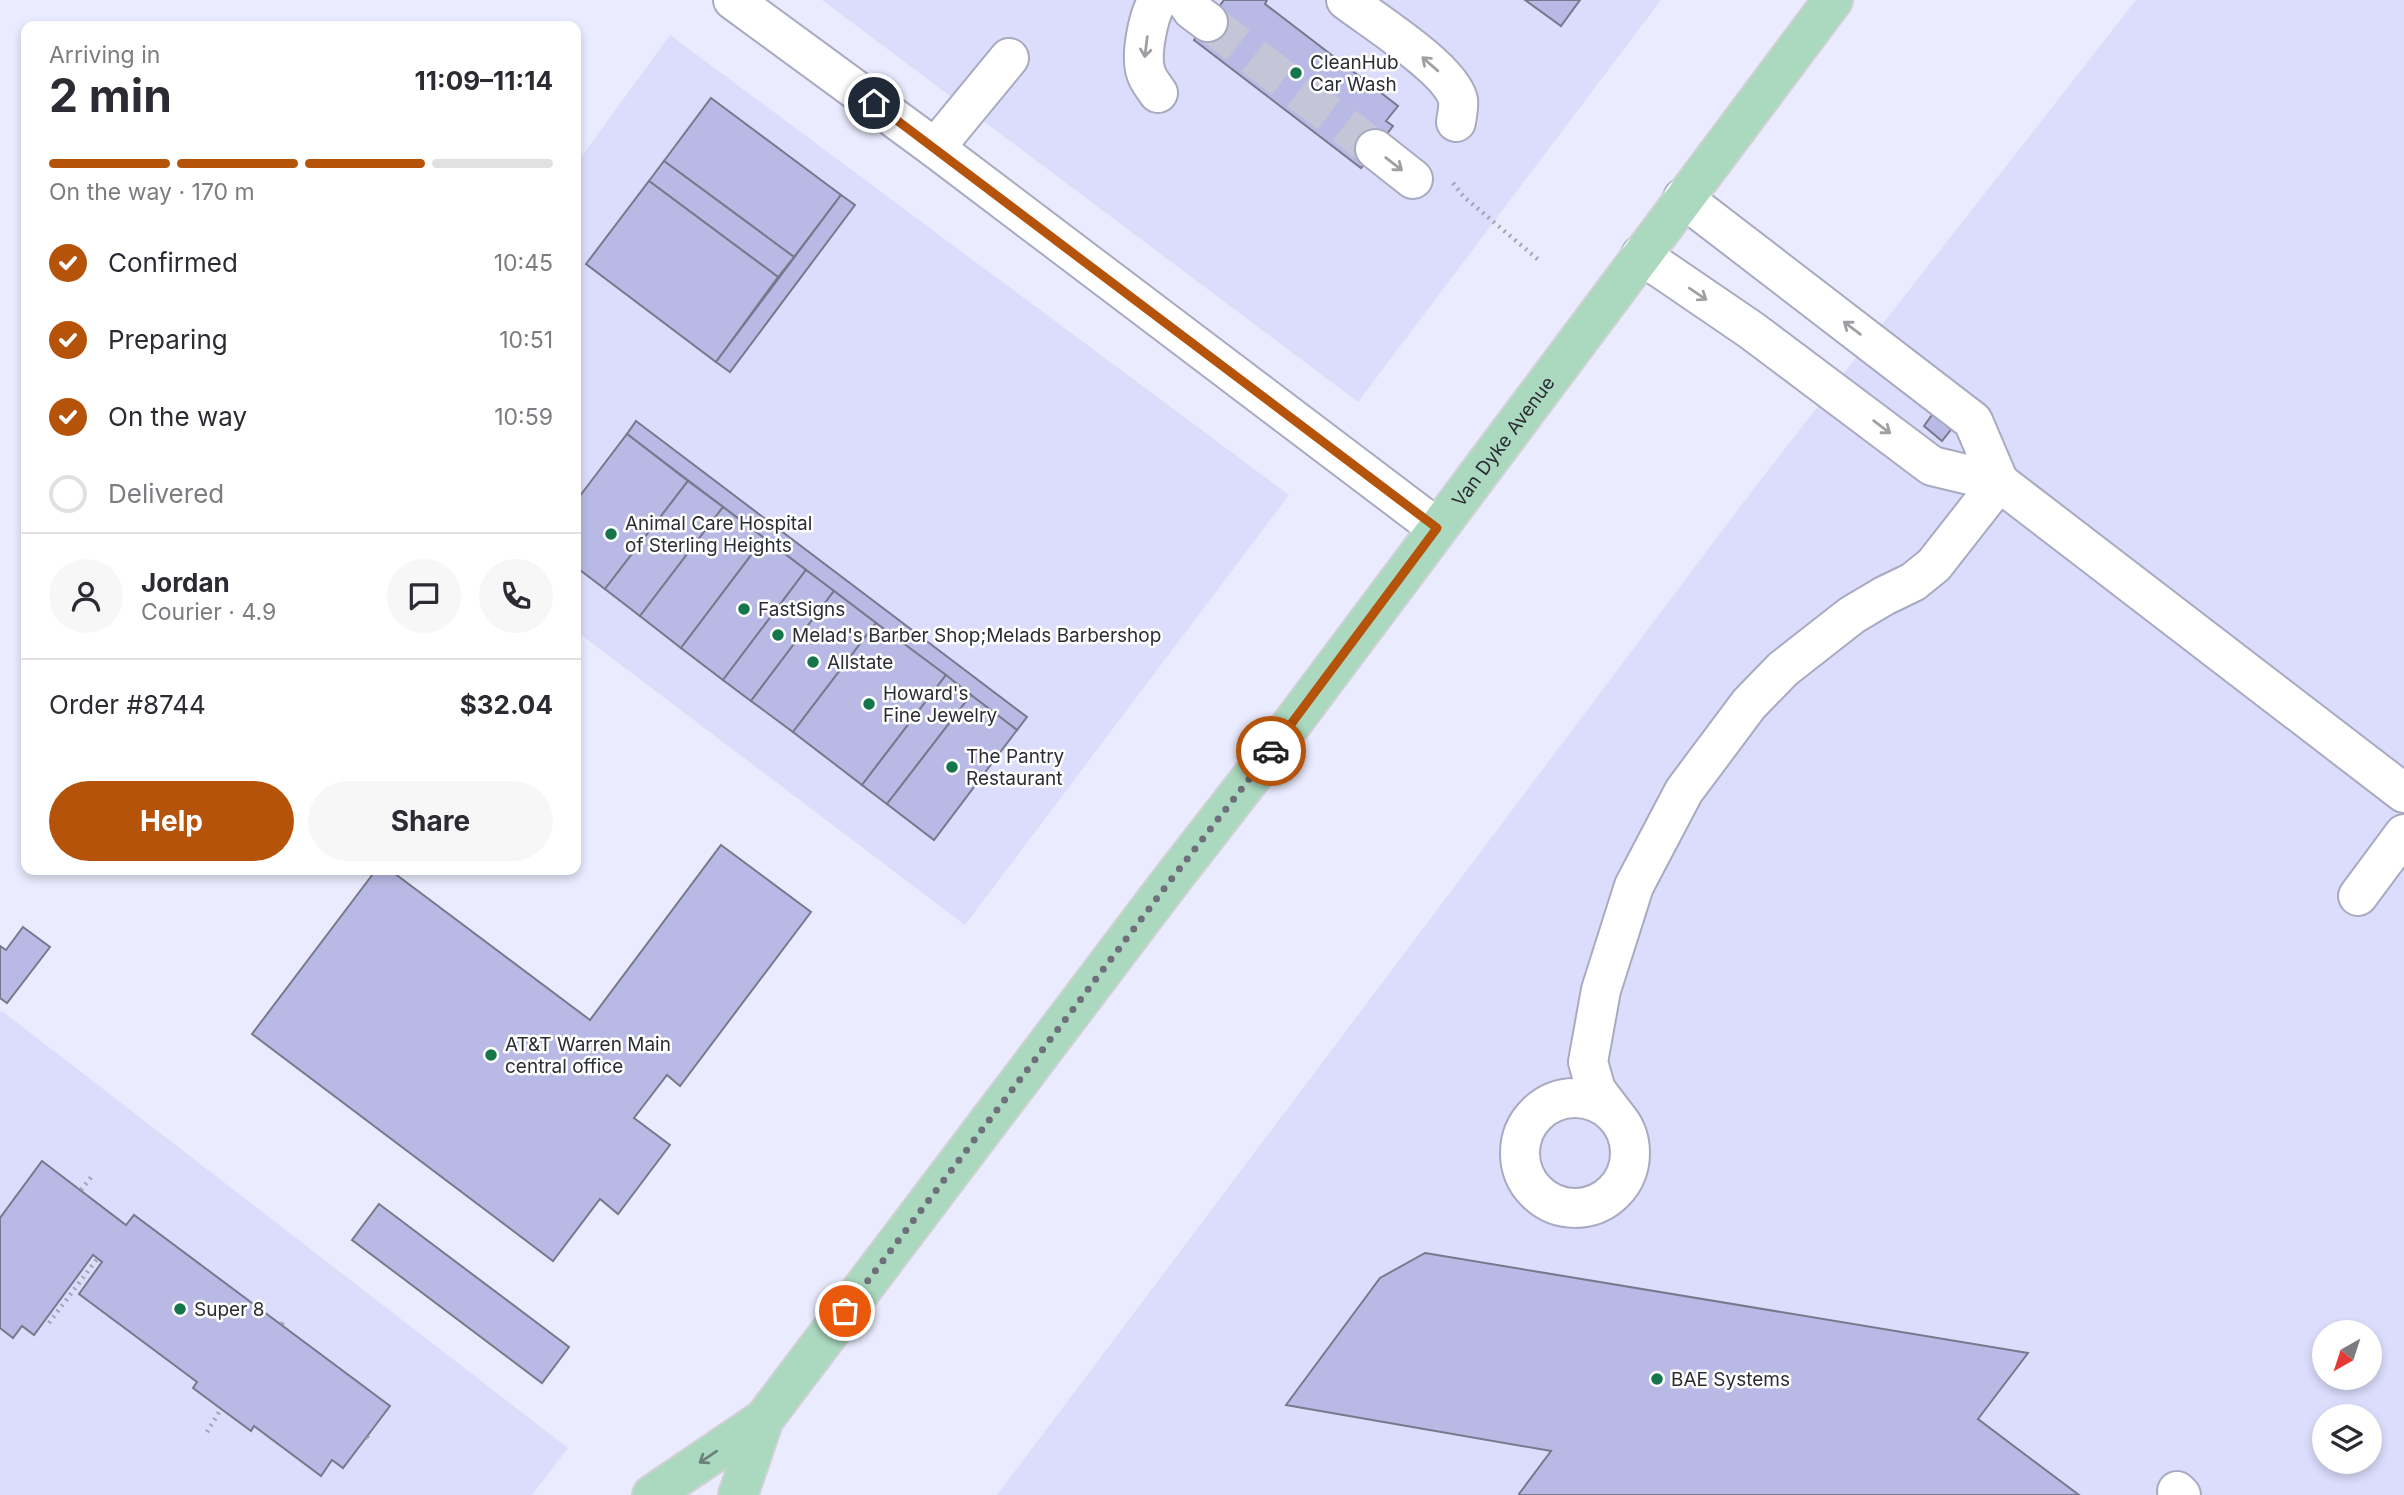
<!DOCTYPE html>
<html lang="en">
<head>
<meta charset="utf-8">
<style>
  body { margin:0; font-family:Inter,sans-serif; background:#f7f7f7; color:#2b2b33; height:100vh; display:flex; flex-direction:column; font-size:26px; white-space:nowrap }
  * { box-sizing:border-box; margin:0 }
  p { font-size:23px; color:#7c7c81 }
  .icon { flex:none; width:38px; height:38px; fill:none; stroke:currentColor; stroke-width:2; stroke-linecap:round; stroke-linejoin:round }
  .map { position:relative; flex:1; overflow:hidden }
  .details { position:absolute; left:21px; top:21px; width:560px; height:854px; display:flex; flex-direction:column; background:#fff; border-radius:14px; box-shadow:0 4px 10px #0003 }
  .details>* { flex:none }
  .needle { width:46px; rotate:219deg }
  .tools { position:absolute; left:2312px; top:1320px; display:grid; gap:14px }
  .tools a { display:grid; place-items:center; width:70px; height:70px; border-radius:50%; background:#fff; box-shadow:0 4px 10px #0003; font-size:35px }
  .pin { position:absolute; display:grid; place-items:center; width:60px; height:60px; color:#fff; margin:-30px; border:4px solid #fff; border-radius:50%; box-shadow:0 2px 7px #0007 }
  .courier { position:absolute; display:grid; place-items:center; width:70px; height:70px; margin:-35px; border:5px solid #b45309; border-radius:50%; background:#fff; color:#222; box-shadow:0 2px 9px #0007 }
  .summary em { font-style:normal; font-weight:700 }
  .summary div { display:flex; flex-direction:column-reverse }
  .summary { display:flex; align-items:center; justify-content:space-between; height:119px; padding:0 28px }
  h1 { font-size:46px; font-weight:700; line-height:52px }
  .bar { display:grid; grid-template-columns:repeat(4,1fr); gap:10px 7px; align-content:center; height:84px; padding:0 28px }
  .bar i { height:9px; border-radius:5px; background:#e1e1e2 }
  .bar .active { background:#b45309 }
  .bar p { grid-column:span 4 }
  .line { display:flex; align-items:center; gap:18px; padding:0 28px; border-top:2px solid #e1e1e2 }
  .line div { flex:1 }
  .round { display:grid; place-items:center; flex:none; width:74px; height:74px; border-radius:37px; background:#f7f7f7 }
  ol { padding:0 28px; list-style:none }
  li { display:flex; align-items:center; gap:21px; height:77px }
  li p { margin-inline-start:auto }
  li .icon { padding:7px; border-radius:50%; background:#b45309; color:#fff; stroke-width:4 }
  li:last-child { color:#7c7c81 }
  li i { width:38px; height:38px; border:4px solid #e1e1e2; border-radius:50% }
  .primary-button { display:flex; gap:14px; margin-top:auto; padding:14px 28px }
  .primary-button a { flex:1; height:80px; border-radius:42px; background:#b45309; color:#fff; font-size:28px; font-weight:700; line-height:80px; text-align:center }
  .primary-button a+a { background:#f7f7f7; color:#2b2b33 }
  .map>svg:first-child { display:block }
</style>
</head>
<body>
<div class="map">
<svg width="2404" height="1495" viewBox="0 0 2404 1495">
  <rect width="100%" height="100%" fill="#eaebfe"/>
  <!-- built -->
  <g fill="#dcddfc" fill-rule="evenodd">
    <path d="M822,0H1661L1358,402Z"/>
    <path d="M2136,0H2404V1495H997L1755,487ZM2324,1332H2370V1377H2324ZM2324,1416H2370V1461H2324Z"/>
    <path d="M670,35L1289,495L965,925L576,631V164Z"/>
    <path d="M2,1011L568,1448L532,1495H0V1013Z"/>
  </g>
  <!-- building -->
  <g fill="#b8bae5" stroke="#78798d" stroke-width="2">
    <path d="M1224,0H1267L1265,4L1398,106L1386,121L1393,126L1361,168L1194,40Z"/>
    <path d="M1525,0H1580L1561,26Z"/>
    <path d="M711,98L841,195L794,257L664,161Z"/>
    <path d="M664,161L794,257L778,277L649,181Z"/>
    <path d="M649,181L778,277L716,362L586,264Z"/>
    <path d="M841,195L855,205L730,372L716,362Z"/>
    <path d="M1934,412L1953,427L1942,441L1924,426Z"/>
    <path d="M636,421L1027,717L1017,730L627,434Z"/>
    <path d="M627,434L688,481L605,589L576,567V501Z"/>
    <path d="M688,481L723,507L640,616L605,589Z"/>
    <path d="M723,507L764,538L681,648L640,616Z"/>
    <path d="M764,538L806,570L723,680L681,648Z"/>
    <path d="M806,570L834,591L751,701L723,680Z"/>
    <path d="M834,591L876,623L793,732L751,701Z"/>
    <path d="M876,623L946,675L862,785L793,732Z"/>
    <path d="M946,675L971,695L887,804L862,785Z"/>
    <path d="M971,695L1017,730L934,840L887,804Z"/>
    <path d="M721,845L811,912L680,1086L667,1075L634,1118L670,1145L618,1214L600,1199L553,1261L252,1034L376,870H390L590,1020Z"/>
    <path d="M23,927L50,947L7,1003L0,998V946L6,950Z"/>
    <path d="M42,1161L126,1225L134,1215L390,1406L343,1468L332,1460L321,1476L254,1426L251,1431L193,1388L197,1382L79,1294L102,1262L93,1255L34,1335L22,1326L13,1338L0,1328V1218Z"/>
    <path d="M379,1204L569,1347L542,1383L352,1240Z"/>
    <path d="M1425,1253L2028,1353L1978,1419L2079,1495H1520L1519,1494L1551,1451L1286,1405L1380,1278Z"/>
  </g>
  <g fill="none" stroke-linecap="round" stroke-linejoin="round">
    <!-- minor-tunnel -->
    <path stroke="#c4c5d6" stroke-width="38" stroke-dasharray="38 19" stroke-linecap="butt" d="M1208,22L1375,149"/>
    <defs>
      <g id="minor">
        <path d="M733,0L935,148L1437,528"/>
        <path d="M1185,0L1192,10L1208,22"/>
        <path d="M1346,0C1372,20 1451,69 1458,100C1459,106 1457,115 1456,122"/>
        <path d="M1158,93C1154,87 1148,80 1146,73C1140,56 1148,15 1158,0"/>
        <path d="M935,148L1009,58"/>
        <path d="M1375,149L1413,179"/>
        <path d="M1641,255L1751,330L1932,466L1999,482L1973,421L1683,198"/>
        <path d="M2358,896L2404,834"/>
        <circle cx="1575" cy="1153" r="55"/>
        <path d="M1615,1115L1596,1090L1588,1062L1601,990L1634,886L1684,791L1749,704L1783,669L1852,615L1884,596L1913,582L1934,565L1999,482L2404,793"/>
        <path d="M2177,1491L2181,1495"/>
      </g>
      <g id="major">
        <path d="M652,1495L764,1419"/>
        <path id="s1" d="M738,1495L764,1419L1170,882L1264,761L1833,0"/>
      </g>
    </defs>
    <!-- minor casing -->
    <use href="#minor" stroke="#a9aac0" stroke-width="42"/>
    <!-- major casing -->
    <use href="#major" stroke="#d0d1d3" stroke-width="42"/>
    <!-- path -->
    <g stroke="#a4a5b4" stroke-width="4.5" stroke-dasharray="2 5" stroke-linecap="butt">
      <path d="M1453,183L1464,197L1540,261"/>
      <path d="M81,1190L92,1176"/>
      <path d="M49,1323L97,1259"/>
      <path d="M282,1324L285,1319"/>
      <path d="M207,1432L221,1409"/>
      <path d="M367,1437L371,1441"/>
    </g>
    <!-- minor -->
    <use href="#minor" stroke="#fff" stroke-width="38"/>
    <!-- major -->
    <use href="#major" stroke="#aad9bf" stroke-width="38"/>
  </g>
  <!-- one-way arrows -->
  <defs><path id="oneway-shaft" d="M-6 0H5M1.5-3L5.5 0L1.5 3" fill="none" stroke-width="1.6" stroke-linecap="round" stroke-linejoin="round" transform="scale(1.75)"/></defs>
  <g stroke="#a0a0a4">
    <use href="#oneway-shaft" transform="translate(1146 47) rotate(97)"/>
    <use href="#oneway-shaft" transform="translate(1430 64) rotate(-139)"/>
    <use href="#oneway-shaft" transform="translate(1394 164) rotate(38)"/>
    <use href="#oneway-shaft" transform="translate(1698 294) rotate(34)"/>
    <use href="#oneway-shaft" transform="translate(1852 328) rotate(-143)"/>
    <use href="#oneway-shaft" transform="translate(1882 427) rotate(37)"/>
  </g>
  <use stroke="#6a827a" href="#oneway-shaft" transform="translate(708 1457) rotate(146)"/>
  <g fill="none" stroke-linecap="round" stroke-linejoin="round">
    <!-- done -->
    <path stroke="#6e6f7b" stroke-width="7" stroke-dasharray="0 12.6" d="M845,1311L1170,881L1271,751"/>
    <!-- route -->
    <path stroke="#b45309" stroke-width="9" d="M874,103L1437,528L1271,751"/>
  </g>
  <!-- markers -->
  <g fill="#15754b" stroke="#fff" stroke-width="2.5">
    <circle cx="1296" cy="73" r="7"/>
    <circle cx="611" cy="534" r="7"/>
    <circle cx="744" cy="609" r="7"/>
    <circle cx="778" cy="635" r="7"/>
    <circle cx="813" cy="662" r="7"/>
    <circle cx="869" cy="704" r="7"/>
    <circle cx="952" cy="767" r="7"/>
    <circle cx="491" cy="1055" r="7"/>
    <circle cx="180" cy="1309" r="7"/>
    <circle cx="1657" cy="1379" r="7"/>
  </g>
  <g text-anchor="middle" stroke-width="5" stroke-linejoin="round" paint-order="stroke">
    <!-- poi labels -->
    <g font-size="19" fill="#2b2c35" stroke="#fff" text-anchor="start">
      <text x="1310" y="69">CleanHub<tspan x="1310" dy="22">Car Wash</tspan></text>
      <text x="625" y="530">Animal Care Hospital<tspan x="625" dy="22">of Sterling Heights</tspan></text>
      <text x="758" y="616">FastSigns</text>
      <text x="792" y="642">Melad's Barber Shop;Melads Barbershop</text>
      <text x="827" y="669">Allstate</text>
      <text x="883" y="700">Howard's<tspan x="883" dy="22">Fine Jewelry</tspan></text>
      <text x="966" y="763">The Pantry<tspan x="966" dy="22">Restaurant</tspan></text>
      <text x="505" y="1051">AT&amp;T Warren Main<tspan x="505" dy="22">central office</tspan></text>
      <text x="194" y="1316">Super 8</text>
      <text x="1671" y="1386">BAE Systems</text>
    </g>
    <!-- street labels -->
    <g font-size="19" fill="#2b2c35" stroke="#fff">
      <text dy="7" stroke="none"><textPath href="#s1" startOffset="1306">Van Dyke Avenue</textPath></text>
    </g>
  </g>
</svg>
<div class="tools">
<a><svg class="needle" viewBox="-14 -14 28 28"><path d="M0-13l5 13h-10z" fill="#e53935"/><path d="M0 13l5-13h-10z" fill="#7c7c81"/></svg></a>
<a><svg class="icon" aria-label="layers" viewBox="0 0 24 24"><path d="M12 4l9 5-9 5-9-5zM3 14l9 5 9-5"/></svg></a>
</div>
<div class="pin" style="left:845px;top:1311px;background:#ea580c"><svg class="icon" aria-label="bag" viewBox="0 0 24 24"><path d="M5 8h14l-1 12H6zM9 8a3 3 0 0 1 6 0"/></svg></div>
<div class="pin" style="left:874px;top:103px;background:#1f2937"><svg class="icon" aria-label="home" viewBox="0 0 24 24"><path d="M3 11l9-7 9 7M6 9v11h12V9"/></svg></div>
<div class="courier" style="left:1271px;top:751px"><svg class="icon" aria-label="car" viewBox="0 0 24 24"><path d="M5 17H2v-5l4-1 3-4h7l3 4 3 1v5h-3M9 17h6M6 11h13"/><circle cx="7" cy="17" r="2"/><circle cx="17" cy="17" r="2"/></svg></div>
<section class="details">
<div class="summary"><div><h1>2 min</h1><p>Arriving in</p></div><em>11:09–11:14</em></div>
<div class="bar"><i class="active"></i><i class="active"></i><i class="active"></i><i></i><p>On the way · 170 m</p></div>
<ol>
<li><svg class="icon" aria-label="check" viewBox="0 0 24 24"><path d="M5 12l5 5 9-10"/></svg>Confirmed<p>10:45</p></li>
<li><svg class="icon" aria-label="check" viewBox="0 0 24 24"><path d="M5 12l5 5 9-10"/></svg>Preparing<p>10:51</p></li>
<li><svg class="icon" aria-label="check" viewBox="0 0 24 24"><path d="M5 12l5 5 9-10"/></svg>On the way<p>10:59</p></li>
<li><i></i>Delivered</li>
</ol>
<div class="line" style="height:126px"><a class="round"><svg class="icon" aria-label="person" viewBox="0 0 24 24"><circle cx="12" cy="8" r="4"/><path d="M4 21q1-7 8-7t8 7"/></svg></a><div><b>Jordan</b><p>Courier · 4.9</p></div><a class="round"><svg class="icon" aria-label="chat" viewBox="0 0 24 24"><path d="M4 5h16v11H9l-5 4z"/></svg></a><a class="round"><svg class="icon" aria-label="phone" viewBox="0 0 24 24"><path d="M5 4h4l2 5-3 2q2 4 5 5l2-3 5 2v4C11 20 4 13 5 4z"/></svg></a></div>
<div class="line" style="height:91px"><div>Order #8744</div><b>$32.04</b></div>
<div class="primary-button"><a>Help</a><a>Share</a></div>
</section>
</div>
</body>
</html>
